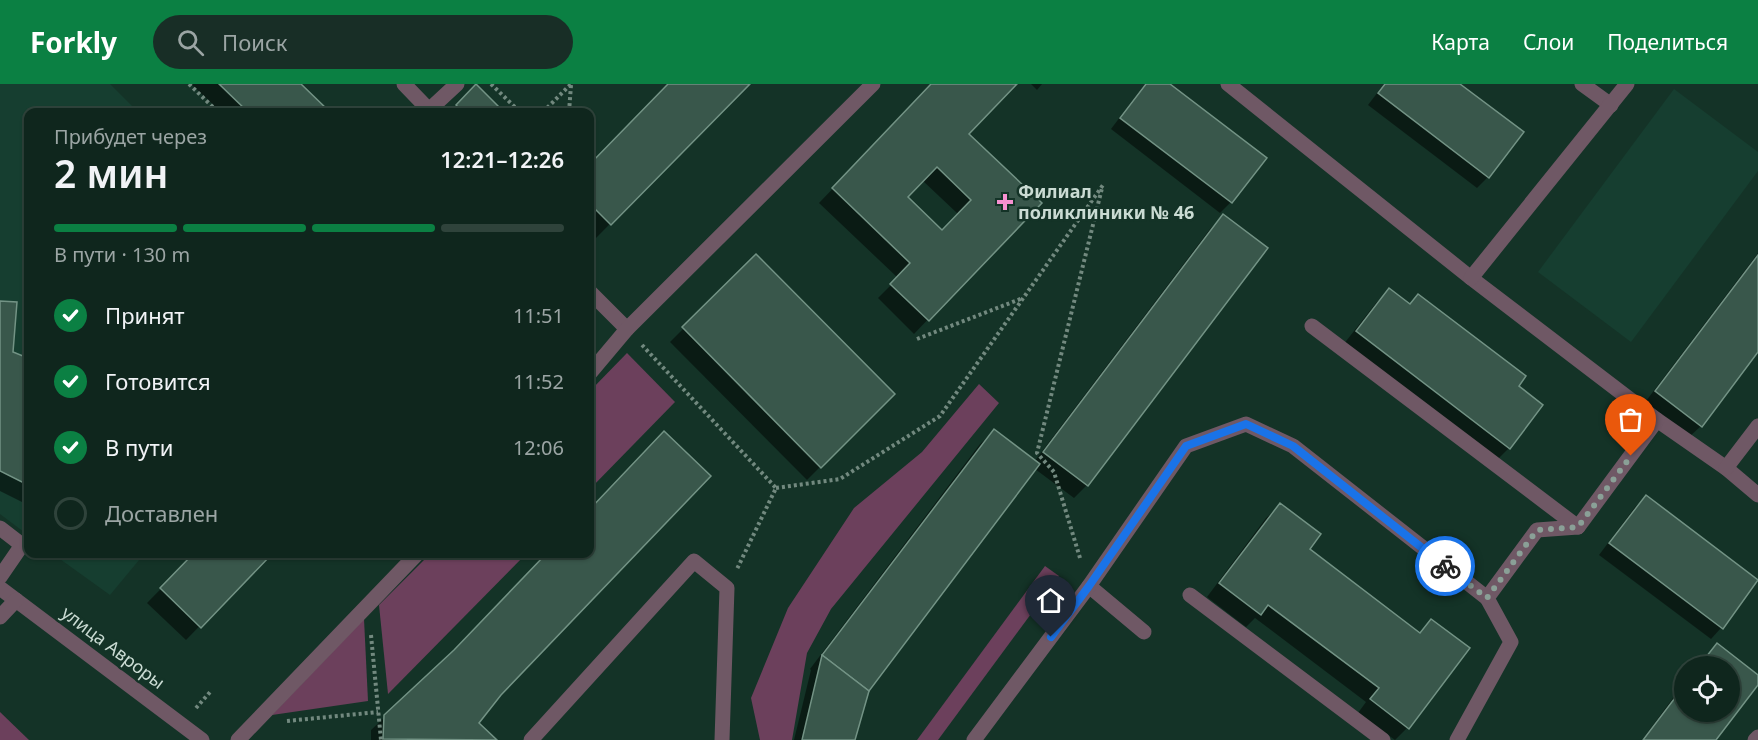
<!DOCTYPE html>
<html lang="ru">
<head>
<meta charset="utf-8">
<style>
  body { margin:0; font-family:"Noto Sans",sans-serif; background:#182e26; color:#f1f3f6; height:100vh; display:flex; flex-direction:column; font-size:22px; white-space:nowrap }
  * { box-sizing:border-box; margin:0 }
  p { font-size:20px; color:#9ba5a4 }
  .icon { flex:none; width:33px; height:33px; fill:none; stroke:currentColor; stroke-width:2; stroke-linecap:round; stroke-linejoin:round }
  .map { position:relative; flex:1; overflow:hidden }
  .details { position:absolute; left:24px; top:24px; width:570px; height:450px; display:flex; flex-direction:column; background:#0f261d; border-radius:12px; box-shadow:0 2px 4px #0004,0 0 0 2px #2f433b }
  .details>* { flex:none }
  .controls { position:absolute; left:1674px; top:572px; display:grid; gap:12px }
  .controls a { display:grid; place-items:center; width:66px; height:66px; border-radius:50%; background:#0f261d; box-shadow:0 2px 4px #0004,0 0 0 2px #2f433b; font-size:30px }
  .pin { position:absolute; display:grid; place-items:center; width:51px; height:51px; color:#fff; margin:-62px -26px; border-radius:50% 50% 50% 0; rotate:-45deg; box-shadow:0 0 6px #0007 }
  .pin .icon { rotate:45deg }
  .courier { position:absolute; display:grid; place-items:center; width:60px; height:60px; margin:-30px; border:4px solid #1a73e8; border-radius:50%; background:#fff; color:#222; box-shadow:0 2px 8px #0007 }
  .summary em { font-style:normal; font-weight:600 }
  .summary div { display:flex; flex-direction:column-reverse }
  .summary { display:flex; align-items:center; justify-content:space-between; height:102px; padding:0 30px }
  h1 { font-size:39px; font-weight:600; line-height:45px }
  .bar { display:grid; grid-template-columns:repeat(4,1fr); gap:9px 6px; align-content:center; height:72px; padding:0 30px }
  .bar i { height:8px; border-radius:4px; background:#2f433b }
  .bar .on { background:#0b8043 }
  .bar p { grid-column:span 4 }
  ol { padding:0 30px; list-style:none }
  li { display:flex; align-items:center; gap:18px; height:66px }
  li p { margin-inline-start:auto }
  li .icon { padding:6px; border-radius:50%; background:#0b8043; color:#fff; stroke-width:4 }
  li:last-child { color:#9ba5a4 }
  li i { width:33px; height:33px; border:3px solid #2f433b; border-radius:50% }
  header { display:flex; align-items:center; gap:36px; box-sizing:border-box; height:84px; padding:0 30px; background:#0b8043; color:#fff }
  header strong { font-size:28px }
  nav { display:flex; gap:33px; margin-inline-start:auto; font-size:21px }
  .search { width:420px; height:54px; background:#182e26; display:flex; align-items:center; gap:15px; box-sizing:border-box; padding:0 21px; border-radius:33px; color:#9ba5a4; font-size:22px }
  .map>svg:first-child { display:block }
</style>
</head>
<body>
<header>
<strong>Forkly</strong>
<div class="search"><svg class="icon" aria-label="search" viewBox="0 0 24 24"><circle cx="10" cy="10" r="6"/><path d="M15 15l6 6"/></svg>Поиск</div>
<nav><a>Карта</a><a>Слои</a><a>Поделиться</a></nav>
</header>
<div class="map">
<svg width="1758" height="656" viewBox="0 0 1758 656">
  <rect width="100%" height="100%" fill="#143327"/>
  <!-- built -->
  <g fill="#163e30">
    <path d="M0,0H110L138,28H28V451L0,430Z"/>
    <path d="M1674,5L1758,68V87L1631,258L1538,188Z"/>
    <path d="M53,470H144L110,511Z"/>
  </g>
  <!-- green -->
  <g fill="#6c405c">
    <path d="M627,269L675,318L590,405V307Z"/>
    <path d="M979,300L999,319L831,525L807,569L792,656H760L751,614L788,524L854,424L922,368Z"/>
    <path d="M430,470H526L388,610L379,521Z"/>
    <path d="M1045,482L1059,492L938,656H917Z"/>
    <path d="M364,535L368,617L272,631Z"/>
    <path d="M0,628L29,656H0Z"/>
  </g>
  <!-- shadow -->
  <g fill="#0007" fill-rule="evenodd">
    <path d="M191,0H299L328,28H221Z"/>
    <path d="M670,0H748L596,154L590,147V82Z"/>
    <path d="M933,0H1015L967,50L1039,119L914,250L878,214L898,194L819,119ZM922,96L958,130L942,148L906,113Z"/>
    <path d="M1031,0H1042L1037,6Z"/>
    <path d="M1145,0H1167L1231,118L1220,129L1111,45Z"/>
    <path d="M1384,0H1458L1488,93L1477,104L1368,21Z"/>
    <path d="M476,2L501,28H450Z"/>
    <path d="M1223,132L1087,401L1074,414L1035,385L868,606L854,656H794L811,586L810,585L980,360L994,347L1034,378L1210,145Z"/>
    <path d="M1758,169V266L1701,342L1687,355L1643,321Z"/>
    <path d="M756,172L893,310L807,396L670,258Z"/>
    <path d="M1389,206L1517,303L1509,364L1496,377L1343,261L1376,219Z"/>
    <path d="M0,218L11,269L28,276V411L22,418L0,407Z"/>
    <path d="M664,349L709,392L500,610L477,639L495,656H371V646L450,572L548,470H590V426Z"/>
    <path d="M1646,413L1757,497L1721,544L1711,555L1599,471L1635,423Z"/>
    <path d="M1280,421L1308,466L1418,550L1431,537L1407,644L1395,656L1358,629L1366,618L1255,534L1246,543L1207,513L1266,434Z"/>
    <path d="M195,470H270L186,556L147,519Z"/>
    <path d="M1717,561L1758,592V598L1714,656H1642L1684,599V627H1730V582H1698Z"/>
  </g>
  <!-- building -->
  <g fill="#39574b" stroke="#739385" stroke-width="1.5" fill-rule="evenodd">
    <path d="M219,0H301L330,28H248Z"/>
    <path d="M476,0L504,28H463L456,21Z"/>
    <path d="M668,0H750L611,141L590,120V80Z"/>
    <path d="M931,0H1017L969,50L1042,119L929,237L890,200L910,179L832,104ZM937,83L971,116L942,146L908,113Z"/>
    <path d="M1146,0H1170L1267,74L1232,119L1120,34Z"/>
    <path d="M1385,0H1460L1524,48L1489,94L1378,9Z"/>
    <path d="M1223,130L1268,164L1088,402L1043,368Z"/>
    <path d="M756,170L895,310L821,384L682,243Z"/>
    <path d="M1758,171V268L1702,343L1655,307Z"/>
    <path d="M1389,204L1410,220L1418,210L1526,292L1519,302L1543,321L1510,365L1356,247Z"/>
    <path d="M0,217L17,218L13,268L28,274V401L0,387Z"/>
    <path d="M994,345L1040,380L869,607L822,571Z"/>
    <path d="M664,347L711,392L501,611L479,639L497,656L383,655L384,631L454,566L546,470H590V425Z"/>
    <path d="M1646,411L1758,496L1723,545L1609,459Z"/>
    <path d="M1280,419L1321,450L1310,465L1420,549L1431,535L1470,564L1409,645L1370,615L1379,604L1268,521L1261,531L1219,499Z"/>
    <path d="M193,470H272L201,544L160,504Z"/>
    <path d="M1717,559L1758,591V601L1716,656H1643L1684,602V627H1730V582H1699Z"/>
    <path d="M822,571L869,607L855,656H802Z"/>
  </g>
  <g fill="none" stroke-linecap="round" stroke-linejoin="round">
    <!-- path -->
    <g stroke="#72897f" stroke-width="4" stroke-dasharray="3 3" stroke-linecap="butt">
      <path d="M189,0L218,28"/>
      <path d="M491,0L520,28"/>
      <path d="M543,28L571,0"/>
      <path d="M569,28L571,1"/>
      <path d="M917,255L1023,214"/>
      <path d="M642,261L776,404L737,485"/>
      <path d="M776,404L840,395L940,332L1103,101"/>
      <path d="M1080,474L1054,388L1037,369L1102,104"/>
      <path d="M371,551L381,656"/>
      <path d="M196,624L211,607"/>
      <path d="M287,637L378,628"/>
    </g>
    <!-- minor -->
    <g stroke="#6f5865" stroke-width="15">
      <path d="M404,0L431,28"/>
      <path d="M1228,0L1471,194L1657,336L1726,384L1758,411"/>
      <path d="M1582,0L1611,21"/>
      <path d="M429,26L457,0"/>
      <path d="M1471,194L1627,0"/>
      <path d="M590,208L627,245"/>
      <path d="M1312,242L1578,443"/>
      <path d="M590,289L627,245L873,0"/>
      <path d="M1726,384L1758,342"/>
      <path d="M0,444L22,461L0,493"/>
      <path d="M1089,502L1144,548"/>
      <path d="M0,504L202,656"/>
      <path d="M1190,511L1383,656"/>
      <path d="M0,533L16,516"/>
      <path d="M238,656L417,470"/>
      <path d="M531,656L694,477L727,504L722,656"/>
      <path d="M974,656L1089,502L1186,362L1246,340L1293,362L1487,514"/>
      <path d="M1457,656L1511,558L1487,514L1537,446L1578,443L1657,336"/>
      <path d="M1755,656L1758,653"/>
    </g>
  </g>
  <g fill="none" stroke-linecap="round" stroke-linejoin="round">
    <!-- done -->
    <path stroke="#8aa097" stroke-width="6" stroke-dasharray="0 10.8" d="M1445,482L1487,514L1537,446L1578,443L1631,372"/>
    <!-- route -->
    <path stroke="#1a73e8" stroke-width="8" d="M1051,553L1089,502L1186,362L1246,340L1293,362L1445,482"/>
  </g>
  <!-- markers -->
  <path fill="#f690d0" stroke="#143327" stroke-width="2" d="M1002 109h6v6h6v6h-6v6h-6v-6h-6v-6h6z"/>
  <g text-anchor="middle" stroke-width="5" stroke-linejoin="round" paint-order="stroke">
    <!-- poi labels -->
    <g font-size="18" font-weight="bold" fill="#cadbd3" stroke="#143327" text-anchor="start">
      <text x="1018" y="114">Филиал<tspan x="1018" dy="21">поликлиники № 46</tspan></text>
    </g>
    <!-- street labels -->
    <g font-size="18" fill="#cadbd3" stroke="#143327">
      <text transform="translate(113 564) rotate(37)" y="6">улица Авроры</text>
    </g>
  </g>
</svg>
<div class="controls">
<a><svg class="icon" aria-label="locate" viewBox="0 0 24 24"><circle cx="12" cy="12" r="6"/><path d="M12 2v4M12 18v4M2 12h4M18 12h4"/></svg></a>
</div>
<div class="pin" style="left:1631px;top:372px;background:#ea580c"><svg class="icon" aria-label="bag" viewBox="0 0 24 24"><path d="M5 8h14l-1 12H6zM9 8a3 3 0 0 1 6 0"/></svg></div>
<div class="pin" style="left:1051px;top:553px;background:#1f2937"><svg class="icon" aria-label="home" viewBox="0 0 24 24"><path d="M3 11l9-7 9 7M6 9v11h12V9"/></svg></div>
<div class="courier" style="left:1445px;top:482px"><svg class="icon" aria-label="bike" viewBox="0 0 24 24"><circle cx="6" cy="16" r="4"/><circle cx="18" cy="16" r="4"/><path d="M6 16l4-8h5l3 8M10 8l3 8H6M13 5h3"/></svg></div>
<section class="details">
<div class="summary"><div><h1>2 мин</h1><p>Прибудет через</p></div><em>12:21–12:26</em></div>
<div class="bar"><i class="on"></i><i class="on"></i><i class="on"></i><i></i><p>В пути · 130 m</p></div>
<ol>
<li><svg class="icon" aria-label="check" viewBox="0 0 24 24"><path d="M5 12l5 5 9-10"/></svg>Принят<p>11:51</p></li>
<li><svg class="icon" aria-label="check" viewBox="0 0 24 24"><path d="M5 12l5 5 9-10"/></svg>Готовится<p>11:52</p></li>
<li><svg class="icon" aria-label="check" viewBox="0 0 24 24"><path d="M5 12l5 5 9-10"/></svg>В пути<p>12:06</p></li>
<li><i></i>Доставлен</li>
</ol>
</section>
</div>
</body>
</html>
